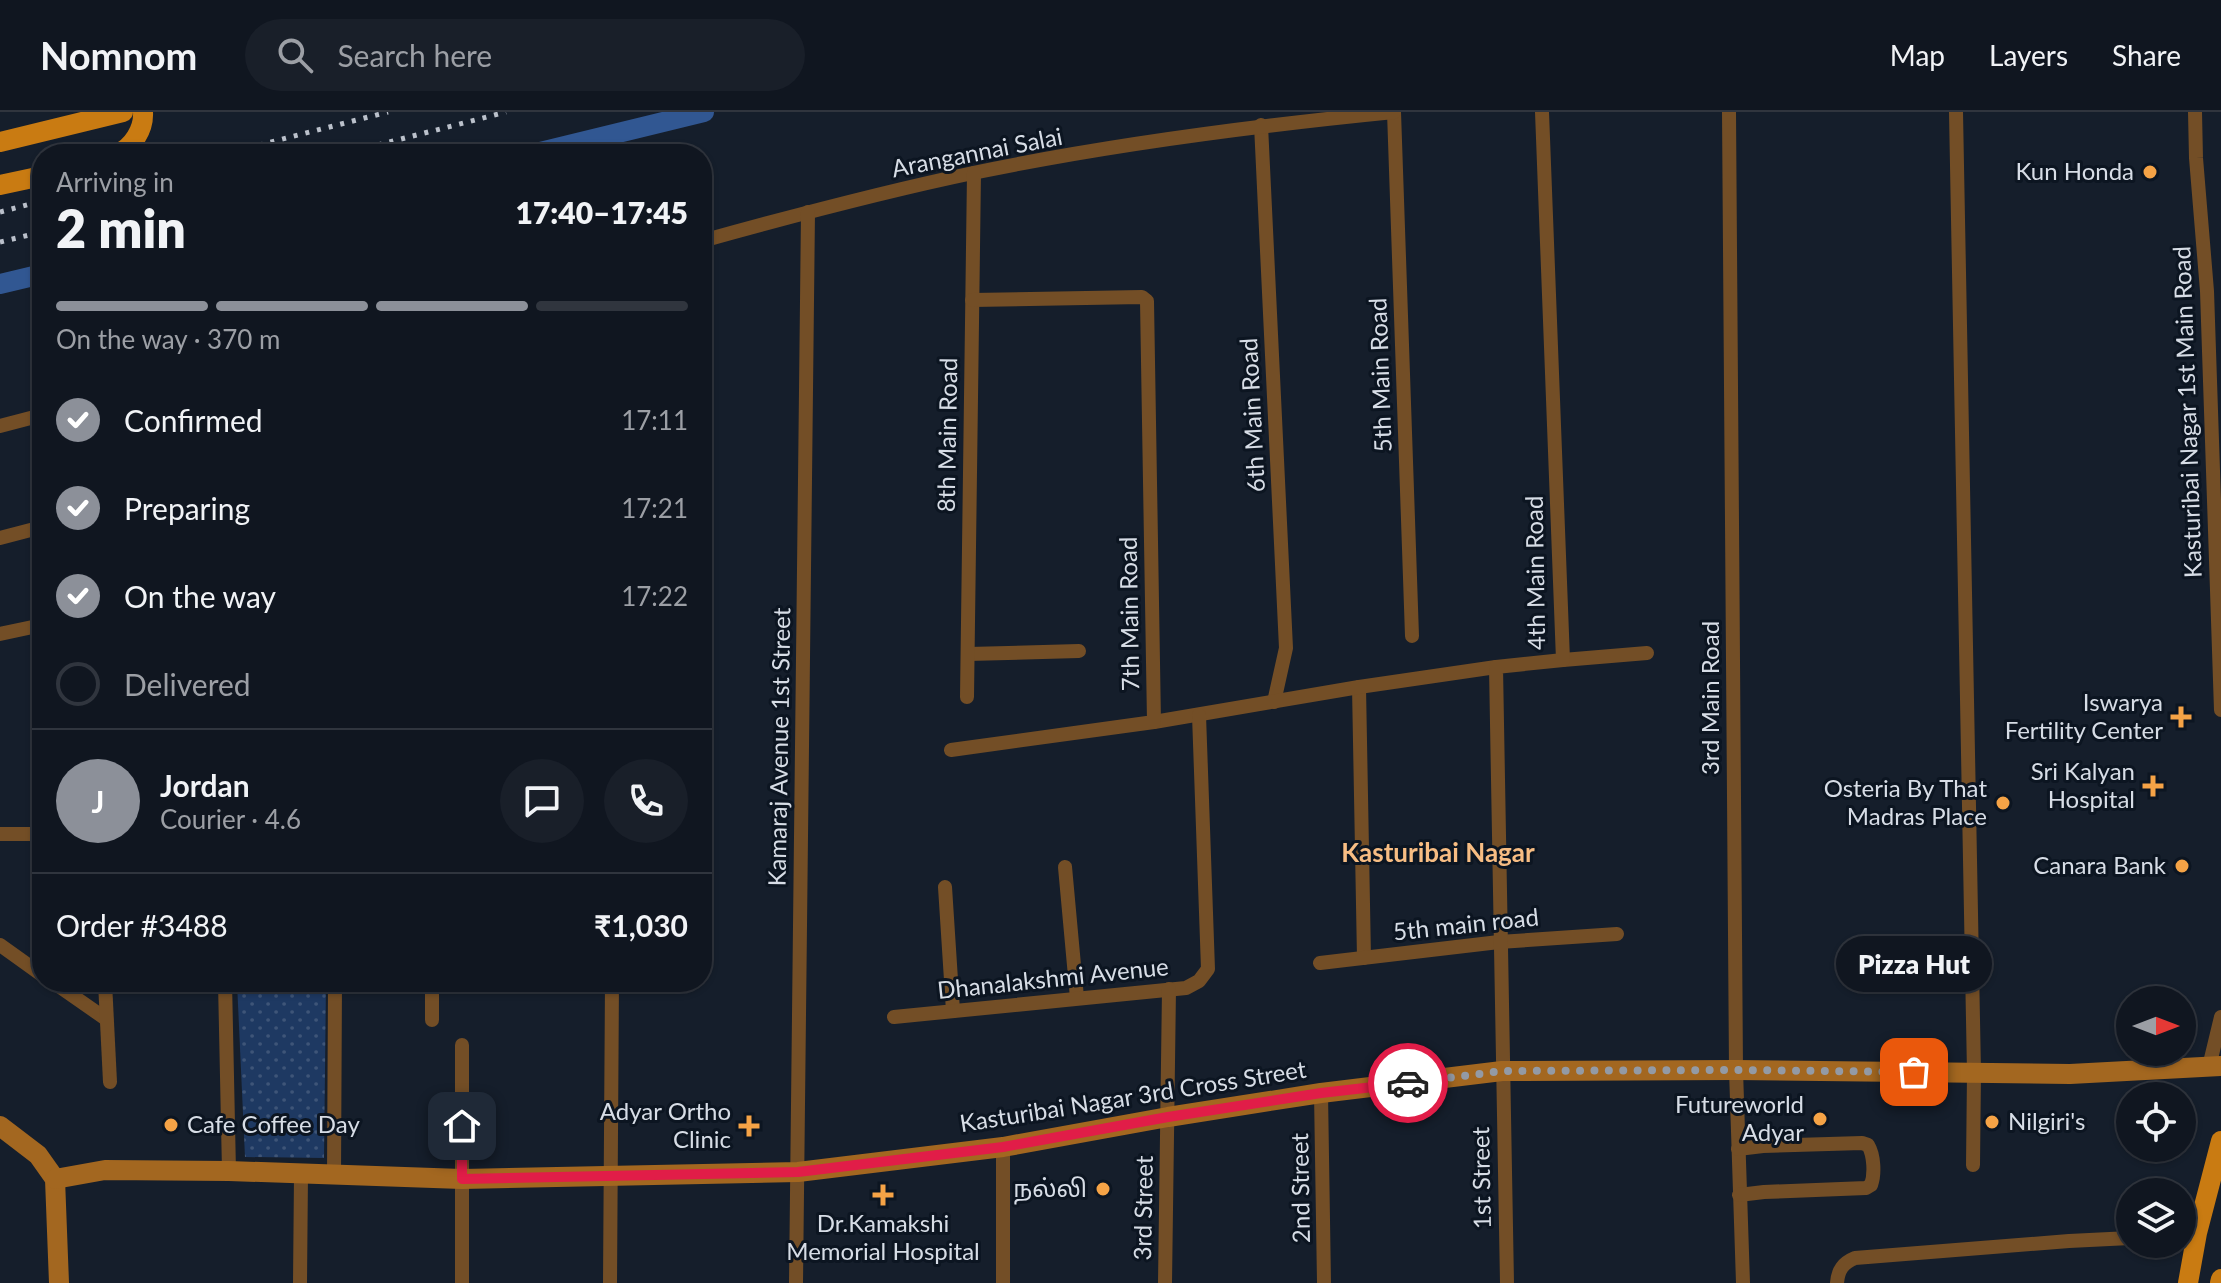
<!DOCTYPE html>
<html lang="en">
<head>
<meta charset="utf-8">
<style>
  body { margin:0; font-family:Lato,"Noto Sans Tamil",sans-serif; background:#191f29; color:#f1f3f6; height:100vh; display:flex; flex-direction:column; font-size:30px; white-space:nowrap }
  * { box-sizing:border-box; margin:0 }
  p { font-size:26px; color:#9c9fa5 }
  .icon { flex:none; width:44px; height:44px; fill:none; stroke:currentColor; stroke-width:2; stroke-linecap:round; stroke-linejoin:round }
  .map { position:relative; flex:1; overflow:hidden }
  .details { position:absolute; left:32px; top:32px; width:680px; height:848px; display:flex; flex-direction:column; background:#101620; border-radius:32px; box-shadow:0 2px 6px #0004,0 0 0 2px #30353e }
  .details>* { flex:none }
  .needle { width:52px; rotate:90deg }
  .fabs { position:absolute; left:2116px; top:874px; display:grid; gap:16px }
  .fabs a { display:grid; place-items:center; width:80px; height:80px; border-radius:50%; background:#101620; box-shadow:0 2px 6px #0004,0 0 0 2px #30353e; font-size:40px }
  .pin { position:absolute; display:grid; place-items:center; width:68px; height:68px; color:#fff; margin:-34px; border-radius:16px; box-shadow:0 4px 12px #0006 }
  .courier { position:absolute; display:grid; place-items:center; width:80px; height:80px; margin:-40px; border:6px solid #e11d48; border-radius:50%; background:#fff; color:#222; box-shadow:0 2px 10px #0007 }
  .bubble { position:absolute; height:56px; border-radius:28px; background:#101620; box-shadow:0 2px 6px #0004,0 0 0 2px #30353e; font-size:26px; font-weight:800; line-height:56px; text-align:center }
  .head em { font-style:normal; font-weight:800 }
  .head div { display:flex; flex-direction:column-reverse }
  .head { display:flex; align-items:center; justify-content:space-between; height:136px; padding:0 24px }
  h1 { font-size:52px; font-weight:800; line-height:60px }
  .bar { display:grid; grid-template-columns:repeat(4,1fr); gap:12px 8px; align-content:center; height:96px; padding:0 24px }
  .bar i { height:10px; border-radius:6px; background:#30353e }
  .bar .selected { background:#8c9099 }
  .bar p { grid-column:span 4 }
  .line { display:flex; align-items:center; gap:20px; padding:0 24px; border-top:2px solid #30353e }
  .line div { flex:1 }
  .round { display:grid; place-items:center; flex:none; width:84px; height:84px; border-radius:42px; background:#191f29 }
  ol { padding:0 24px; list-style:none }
  li { display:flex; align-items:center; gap:24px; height:88px }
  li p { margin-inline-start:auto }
  li .icon { padding:8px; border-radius:50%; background:#8c9099; color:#fff; stroke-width:4 }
  li:last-child { color:#9c9fa5 }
  li i { width:44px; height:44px; border:4px solid #30353e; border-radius:50% }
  header { display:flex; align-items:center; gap:48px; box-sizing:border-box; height:112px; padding:0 40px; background:#101620; border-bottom:2px solid #30353e }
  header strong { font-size:38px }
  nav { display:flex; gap:44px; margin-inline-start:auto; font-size:28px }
  .search { width:560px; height:72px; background:#191f29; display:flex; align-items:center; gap:20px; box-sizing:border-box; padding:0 28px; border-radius:44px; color:#9c9fa5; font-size:30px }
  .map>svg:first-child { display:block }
</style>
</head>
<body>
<header>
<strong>Nomnom</strong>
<div class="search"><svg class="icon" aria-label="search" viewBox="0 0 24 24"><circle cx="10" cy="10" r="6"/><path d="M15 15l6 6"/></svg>Search here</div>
<nav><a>Map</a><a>Layers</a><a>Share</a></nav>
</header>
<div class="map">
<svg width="2221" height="1171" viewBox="0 0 2221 1171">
  <defs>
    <pattern id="park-dots" width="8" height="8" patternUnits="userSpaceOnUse" patternTransform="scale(2)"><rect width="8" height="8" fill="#1e3962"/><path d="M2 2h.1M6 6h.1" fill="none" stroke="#3e5578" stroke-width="1.8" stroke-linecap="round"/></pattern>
  </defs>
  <rect width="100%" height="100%" fill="#151e2b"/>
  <!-- park -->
  <path fill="url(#park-dots)" d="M237,870H326L324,1046L245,1045Z"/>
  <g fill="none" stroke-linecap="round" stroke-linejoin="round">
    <!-- canal -->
    <g stroke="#315792" stroke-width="20">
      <path d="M532,42L704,0"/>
      <path d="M0,172L42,162"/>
    </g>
    <!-- street -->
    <g stroke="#734e26" stroke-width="14">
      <path d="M1394,0L1412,524"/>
      <path d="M1729,0L1736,958L1743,1171"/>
      <path d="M1956,0L1974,961L1973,1053"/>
      <path d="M2195,0L2196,46L2207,179L2221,598"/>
      <path d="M1261,13L1286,536L1274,590"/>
      <path d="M702,129C792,104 882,80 973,61C1112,32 1253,14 1394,0"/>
      <path d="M0,314L42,303"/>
      <path d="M0,426L42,415"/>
      <path d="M0,522L42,513"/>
      <path d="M968,542L1079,539"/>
      <path d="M1563,548L1647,541"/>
      <path d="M1359,575L1364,846"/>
      <path d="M967,585L974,61"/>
      <path d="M1154,610L1359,575L1496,555"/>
      <path d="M951,638L1154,610L1147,189L1142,185L972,188"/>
      <path d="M0,722H42"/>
      <path d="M1065,755L1077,886"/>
      <path d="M945,775L953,899"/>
      <path d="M0,833L42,863"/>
      <path d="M1320,851L1499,830L1617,822"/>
      <path d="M53,870L106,907"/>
      <path d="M105,870L110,970"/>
      <path d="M225,870L229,1059"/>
      <path d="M894,905L1186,876L1199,869L1208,857L1199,603"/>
      <path d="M432,908V870"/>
      <path d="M462,933V1171"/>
      <path d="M2209,955L2221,905"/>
      <path d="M1321,981L1324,1171"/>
      <path d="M1003,1035V1171"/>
      <path d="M1738,1037L1763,1034L1862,1031L1868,1033C1874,1043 1875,1062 1871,1073L1866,1076L1764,1080L1739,1083"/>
      <path d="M334,1064L335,870"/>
      <path d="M300,1171L301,1063"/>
      <path d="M610,1171L612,870"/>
      <path d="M796,1171L808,100"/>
      <path d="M1165,1171L1169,877"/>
      <path d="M1507,1171L1496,555L1563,548L1542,0"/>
      <path d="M1837,1171C1838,1158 1843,1151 1855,1146L2069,1129L2130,1126"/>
    </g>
    <!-- secondary -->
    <g stroke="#a36720" stroke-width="20">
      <path d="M0,1014L38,1043L55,1067L59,1171"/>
      <path d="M55,1067L105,1058L229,1059L462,1067L798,1060L1003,1035L1168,1005L1321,981L1502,959L1736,958L2070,962L2221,954"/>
    </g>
    <!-- primary -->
    <g stroke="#c97b12" stroke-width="20">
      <path d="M0,30L123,0"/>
      <path d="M117,42C133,35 144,17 143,0"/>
      <path d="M0,73L42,64"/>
      <path d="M2188,1171L2197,1121L2221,1029"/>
      <path d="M2220,1171L2221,1167"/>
    </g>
    <!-- rail -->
    <g stroke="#bbc1cb" stroke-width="5" stroke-dasharray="4 8" stroke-linecap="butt">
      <path d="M224,42L388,0"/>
      <path d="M343,42L506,0"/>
      <path d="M0,100L42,89"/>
      <path d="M0,130L42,120"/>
    </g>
  </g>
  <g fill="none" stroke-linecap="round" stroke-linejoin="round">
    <!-- done -->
    <path stroke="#939aa5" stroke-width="8" stroke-dasharray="0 14.4" d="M1408,971L1502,959L1736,958L1914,960"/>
    <!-- route -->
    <path stroke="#e11d48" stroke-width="10" d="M462,1014V1067L798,1060L1003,1035L1168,1005L1321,981L1408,971"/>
  </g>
  <!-- markers -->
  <g fill="#f5a346" stroke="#0c1521" stroke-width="3">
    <circle cx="2150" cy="60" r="8"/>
    <path d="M2177 593h8v8h8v8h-8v8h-8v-8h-8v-8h8z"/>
    <path d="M2149 662h8v8h8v8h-8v8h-8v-8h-8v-8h8z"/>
    <circle cx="2003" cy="691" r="8"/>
    <circle cx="2182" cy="754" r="8"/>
    <circle cx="1820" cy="1007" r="8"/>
    <circle cx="1992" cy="1010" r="8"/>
    <circle cx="171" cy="1013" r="8"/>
    <path d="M745 1002h8v8h8v8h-8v8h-8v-8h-8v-8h8z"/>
    <circle cx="1103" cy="1077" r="8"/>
    <path d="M879 1071h8v8h8v8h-8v8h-8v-8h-8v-8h8z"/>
  </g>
  <g text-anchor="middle" stroke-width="6" stroke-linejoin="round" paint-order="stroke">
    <!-- street labels -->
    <g font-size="24" fill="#d7dde6" stroke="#0c1521">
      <text transform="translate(977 41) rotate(-11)" y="8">Arangannai Salai</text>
      <text transform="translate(1381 263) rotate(-92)" y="8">5th Main Road</text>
      <text transform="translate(2188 300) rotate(-92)" y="8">Kasturibai Nagar 1st Main Road</text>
      <text transform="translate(1253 303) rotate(-93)" y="8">6th Main Road</text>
      <text transform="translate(948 323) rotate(-89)" y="8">8th Main Road</text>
      <text transform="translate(1536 461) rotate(-91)" y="8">4th Main Road</text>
      <text transform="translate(1130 502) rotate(-91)" y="8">7th Main Road</text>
      <text transform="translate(1711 586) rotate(-90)" y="8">3rd Main Road</text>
      <text transform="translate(780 635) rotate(-89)" y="8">Kamaraj Avenue 1st Street</text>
      <text transform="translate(1466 813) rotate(-6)" y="8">5th main road</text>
      <text transform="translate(1053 867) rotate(-6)" y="8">Dhanalakshmi Avenue</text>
      <text transform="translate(1133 985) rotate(-9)" y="8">Kasturibai Nagar 3rd Cross Street</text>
      <text transform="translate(1482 1066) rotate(-91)" y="8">1st Street</text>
      <text transform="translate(1301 1076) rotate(-91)" y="8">2nd Street</text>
      <text transform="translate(1144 1096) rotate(-89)" y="8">3rd Street</text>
    </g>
    <!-- poi labels -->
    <g font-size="24" fill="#d7dde6" stroke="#0c1521" text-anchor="end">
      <text x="2134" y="68">Kun Honda</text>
      <text x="2163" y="599">Iswarya<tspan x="2163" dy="28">Fertility Center</tspan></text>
      <text x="2135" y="668">Sri Kalyan<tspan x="2135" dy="28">Hospital</tspan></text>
      <text x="1987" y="685">Osteria By That<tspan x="1987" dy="28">Madras Place</tspan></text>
      <text x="2166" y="762">Canara Bank</text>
      <text x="1804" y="1001">Futureworld<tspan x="1804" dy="28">Adyar</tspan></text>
      <text x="731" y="1008">Adyar Ortho<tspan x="731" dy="28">Clinic</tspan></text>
      <text x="2008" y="1018" text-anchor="start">Nilgiri's</text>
      <text x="187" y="1021" text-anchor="start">Cafe Coffee Day</text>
      <text x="1087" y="1085">நல்லி</text>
      <text x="883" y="1120" text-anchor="middle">Dr.Kamakshi<tspan x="883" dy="28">Memorial Hospital</tspan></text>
    </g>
    <!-- neighbourhood labels -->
    <g font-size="26" font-weight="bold" fill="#f7bd83" stroke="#0c1521">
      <text x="1438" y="750">Kasturibai Nagar</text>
    </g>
  </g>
</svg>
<div class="fabs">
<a><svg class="needle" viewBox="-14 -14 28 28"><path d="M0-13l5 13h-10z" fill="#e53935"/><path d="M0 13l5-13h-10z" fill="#9c9fa5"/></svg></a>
<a><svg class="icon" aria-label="locate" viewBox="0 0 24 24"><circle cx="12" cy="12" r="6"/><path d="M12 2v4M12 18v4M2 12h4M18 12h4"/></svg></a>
<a><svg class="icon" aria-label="layers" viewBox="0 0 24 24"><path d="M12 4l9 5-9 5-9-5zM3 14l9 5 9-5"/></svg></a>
</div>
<div class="pin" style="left:1914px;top:960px;background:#ea580c"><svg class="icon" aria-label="bag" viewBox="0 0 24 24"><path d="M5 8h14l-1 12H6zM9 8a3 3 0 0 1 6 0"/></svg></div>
<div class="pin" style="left:462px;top:1014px;background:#1f2937"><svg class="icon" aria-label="home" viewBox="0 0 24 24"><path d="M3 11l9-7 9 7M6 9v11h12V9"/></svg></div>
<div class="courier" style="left:1408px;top:971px"><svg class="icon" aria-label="car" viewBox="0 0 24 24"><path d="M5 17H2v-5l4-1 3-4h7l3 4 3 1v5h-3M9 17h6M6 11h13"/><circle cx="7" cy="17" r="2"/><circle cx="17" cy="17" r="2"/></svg></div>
<div class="bubble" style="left:1836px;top:824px;width:156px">Pizza Hut</div>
<section class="details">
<div class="head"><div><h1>2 min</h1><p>Arriving in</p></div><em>17:40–17:45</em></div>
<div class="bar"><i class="selected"></i><i class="selected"></i><i class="selected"></i><i></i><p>On the way · 370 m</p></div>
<ol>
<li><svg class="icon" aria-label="check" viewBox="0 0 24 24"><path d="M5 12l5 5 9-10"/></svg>Confirmed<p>17:11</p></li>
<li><svg class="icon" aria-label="check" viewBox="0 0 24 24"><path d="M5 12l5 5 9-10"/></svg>Preparing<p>17:21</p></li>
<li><svg class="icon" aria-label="check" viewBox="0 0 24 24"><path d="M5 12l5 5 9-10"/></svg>On the way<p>17:22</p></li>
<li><i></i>Delivered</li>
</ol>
<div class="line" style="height:144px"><b class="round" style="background:#8c9099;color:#fff">J</b><div><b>Jordan</b><p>Courier · 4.6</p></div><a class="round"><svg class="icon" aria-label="chat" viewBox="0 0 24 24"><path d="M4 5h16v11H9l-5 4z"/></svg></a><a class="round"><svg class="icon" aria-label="phone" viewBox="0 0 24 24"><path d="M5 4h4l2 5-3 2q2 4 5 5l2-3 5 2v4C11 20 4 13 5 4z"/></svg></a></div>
<div class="line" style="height:104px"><div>Order #3488</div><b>₹1,030</b></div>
</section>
</div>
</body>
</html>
